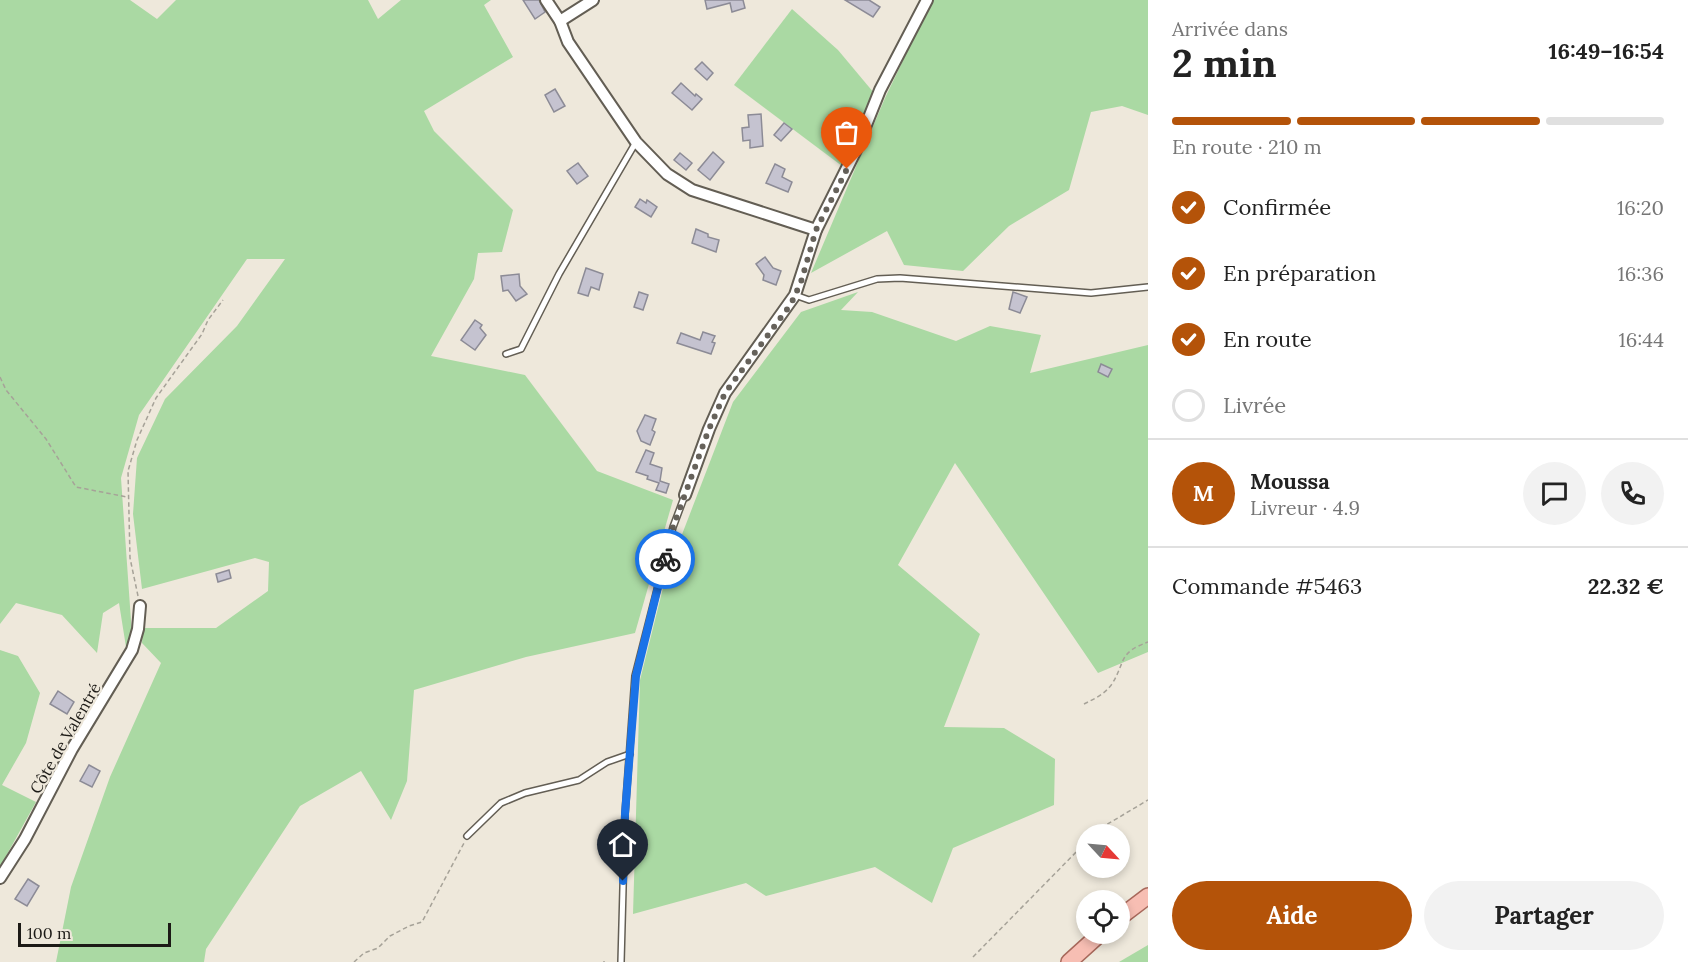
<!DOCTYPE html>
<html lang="fr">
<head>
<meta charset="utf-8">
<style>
  body { margin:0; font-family:Lora,serif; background:#f2f2f2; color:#222; height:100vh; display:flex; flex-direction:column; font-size:22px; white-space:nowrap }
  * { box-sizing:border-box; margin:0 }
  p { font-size:20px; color:#767676 }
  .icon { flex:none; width:33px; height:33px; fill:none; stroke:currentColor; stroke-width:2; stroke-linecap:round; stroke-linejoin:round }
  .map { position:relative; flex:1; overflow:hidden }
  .details { display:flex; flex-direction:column; background:#fff; width:540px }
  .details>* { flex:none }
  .needle { width:39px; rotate:116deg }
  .controls { position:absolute; left:1076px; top:824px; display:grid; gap:12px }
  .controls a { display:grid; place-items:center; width:54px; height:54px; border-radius:50%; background:#fff; box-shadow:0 3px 9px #0003; font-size:30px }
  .scale { position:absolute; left:18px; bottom:15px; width:153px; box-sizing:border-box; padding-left:6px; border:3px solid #1c1a16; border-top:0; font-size:16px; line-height:21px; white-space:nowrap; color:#1c1a16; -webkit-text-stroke:4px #eee8db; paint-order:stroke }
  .pin { position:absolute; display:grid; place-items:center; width:51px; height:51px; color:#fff; margin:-62px -26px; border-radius:50% 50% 50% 0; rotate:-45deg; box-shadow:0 0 6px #0007 }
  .pin .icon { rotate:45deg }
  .courier { position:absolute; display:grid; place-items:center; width:60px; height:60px; margin:-30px; border:4px solid #1a73e8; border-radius:50%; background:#fff; color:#222; box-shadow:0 2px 8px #0007 }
  .head em { font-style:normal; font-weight:800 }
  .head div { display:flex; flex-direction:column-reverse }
  .head { display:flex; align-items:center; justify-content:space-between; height:102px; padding:0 24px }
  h1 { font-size:39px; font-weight:800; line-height:45px }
  .bar { display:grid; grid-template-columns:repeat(4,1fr); gap:9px 6px; align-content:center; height:72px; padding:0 24px }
  .bar i { height:8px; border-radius:4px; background:#e0e0e0 }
  .bar .active { background:#b45309 }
  .bar p { grid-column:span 4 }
  .line { display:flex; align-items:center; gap:15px; padding:0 24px; border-top:2px solid #e0e0e0 }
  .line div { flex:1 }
  .round { display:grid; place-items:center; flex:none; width:63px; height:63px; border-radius:32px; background:#f2f2f2 }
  ol { padding:0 24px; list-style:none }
  li { display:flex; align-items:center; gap:18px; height:66px }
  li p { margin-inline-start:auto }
  li .icon { padding:6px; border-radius:50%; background:#b45309; color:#fff; stroke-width:4 }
  li:last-child { color:#767676 }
  li i { width:33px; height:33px; border:3px solid #e0e0e0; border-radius:50% }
  .cta { display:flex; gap:12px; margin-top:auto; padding:12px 24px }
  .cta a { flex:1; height:69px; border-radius:36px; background:#b45309; color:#fff; font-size:24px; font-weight:800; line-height:69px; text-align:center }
  .cta a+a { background:#f2f2f2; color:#222 }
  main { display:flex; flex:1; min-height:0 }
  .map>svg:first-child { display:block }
</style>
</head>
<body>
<main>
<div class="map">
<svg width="1148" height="962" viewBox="0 0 1148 962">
  <rect width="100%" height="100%" fill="#eee8db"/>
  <!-- green -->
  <g fill="#aad9a3">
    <path d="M0,0H130L157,19L176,0H368L378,19L401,0H491L484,5L513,57L424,111L434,131L513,210L502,252L478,253L474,279L431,356L525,375L597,471L673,500L635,633L526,657L414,690L407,781L391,820L361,771L300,806L206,949L204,962H56L71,887L110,777L161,663L142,643L143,628H216L268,591L269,562L255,558L142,589L133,514L137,458L165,399L237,326L285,259H247L139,415L121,478L132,635L126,647L119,603L103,613L97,653L62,615L16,603L0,624Z"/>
    <path d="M932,0H1148V115L1122,106L1091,112L1069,190L1009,226L963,271L904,265L887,231L811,273L885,98Z"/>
    <path d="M792,9L838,50L874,93L842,166L734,85Z"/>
    <path d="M858,292L841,310L872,312L956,341L990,326L1041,335L1030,373L1148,345V652L1098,673L955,463L898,565L980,634L944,727L1004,728L1055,759L1054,805L953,848L932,903L875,867L766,896L746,883L633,914L640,680L666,576L733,402L801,312Z"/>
    <path d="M0,650L18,656L40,693L26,743L2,785L36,802L0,867Z"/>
    <path d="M1148,945V962H1119Z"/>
  </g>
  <!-- building -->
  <g fill="#c5c3d0" stroke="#8c8b96" stroke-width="1.5">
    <path d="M523,0H539L545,12L535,19Z"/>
    <path d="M705,0H743L745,8L732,12L730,3L707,9Z"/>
    <path d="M845,0H869L880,7L873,17Z"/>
    <path d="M702,62L713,73L707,80L695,69Z"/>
    <path d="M681,83L695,96L696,94L702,99L692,110L672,93Z"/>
    <path d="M555,89L565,106L554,112L545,95Z"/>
    <path d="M761,114L763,146L750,148V140L743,141L742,128L749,127L748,115Z"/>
    <path d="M784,123L792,129L781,141L774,135Z"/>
    <path d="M713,152L724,162L710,180L698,170Z"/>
    <path d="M680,153L692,163L686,170L674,160Z"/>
    <path d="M578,163L588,176L577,184L567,171Z"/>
    <path d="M775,164L785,169L782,177L792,182L788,192L766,183Z"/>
    <path d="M640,199L646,203L647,200L657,207L651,217L635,207Z"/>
    <path d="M696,229L708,234V237L719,240L716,252L692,243Z"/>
    <path d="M765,257L773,268L781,271L776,285L763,280L764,275L756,264Z"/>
    <path d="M586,268L603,274L599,290L591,287L588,296L578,293Z"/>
    <path d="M519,274L520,286L527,294L516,301L508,290L503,291L501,276Z"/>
    <path d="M639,292L648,295L643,310L634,307Z"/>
    <path d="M1013,292L1027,297L1020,313L1009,309Z"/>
    <path d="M475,320L482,325L480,328L486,335L475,350L461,340Z"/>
    <path d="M703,332L715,336L712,342L715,343L711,354L677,343L681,333L700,340Z"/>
    <path d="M1101,364L1112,369L1108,377L1098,372Z"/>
    <path d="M645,415L656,419L652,430L655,432L650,445L641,441L637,431Z"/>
    <path d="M646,450L654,453L650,464L662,468L660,481L669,484L666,493L656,490L659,483L647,479L648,476L636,472Z"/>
    <path d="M229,570L231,578L218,582L216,574Z"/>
    <path d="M58,691L74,702L67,714L50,704Z"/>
    <path d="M89,765L100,771L92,787L80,781Z"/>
    <path d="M28,879L39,886L27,906L15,899Z"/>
  </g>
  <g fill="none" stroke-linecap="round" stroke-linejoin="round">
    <defs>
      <g id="service">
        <path d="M795,295L809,300L877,279L900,278L1091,293L1148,287"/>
        <path d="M506,354L521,349L559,274L636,142"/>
        <path d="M467,836L501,803L525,793L579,780L607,762L630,754"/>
        <path d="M621,962L625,814L635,676L673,527L685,495"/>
      </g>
      <g id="minor">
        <path d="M546,0L560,21L568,42L636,142L667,174L692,190L816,230"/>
        <path d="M560,21L593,0"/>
        <path d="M685,495L709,429L725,393L795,295L816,230L856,150L880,90L927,0"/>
        <path d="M0,878L25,839L72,749L132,650L138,629L140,606"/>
      </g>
      <g id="primary">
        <path d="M1119,918L1148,896"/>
        <path d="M1069,962L1101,933"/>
      </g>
    </defs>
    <!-- service casing -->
    <use href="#service" stroke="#635e54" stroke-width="8"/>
    <!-- minor casing -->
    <use href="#minor" stroke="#635e54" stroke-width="14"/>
    <!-- primary casing -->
    <use href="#primary" stroke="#a7685b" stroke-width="18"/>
    <!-- path -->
    <g stroke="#a6a298" stroke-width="1.5" stroke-dasharray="4.5 3" stroke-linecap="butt">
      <path d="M0,377L6,390L46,439L76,487L127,497"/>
      <path d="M138,596L130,558L128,471L137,440L156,398L202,334L208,320L223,300"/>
      <path d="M1084,704C1094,699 1105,694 1112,684C1126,661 1118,653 1148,642"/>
      <path d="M1096,834L1106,825L1148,800"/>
      <path d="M973,957L1086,842"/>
      <path d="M604,961V962"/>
      <path d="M354,962L364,953L378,948L390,936L409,926L422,922L464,843"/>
    </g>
    <!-- service -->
    <use href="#service" stroke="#fff" stroke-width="5"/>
    <!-- minor -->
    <use href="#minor" stroke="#fff" stroke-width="10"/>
    <!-- primary -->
    <use href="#primary" stroke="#f7beb3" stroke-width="15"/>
  </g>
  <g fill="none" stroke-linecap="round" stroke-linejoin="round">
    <!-- done -->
    <path stroke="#66625b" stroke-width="6" stroke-dasharray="0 10.8" d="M665,559L673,527L709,429L725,393L791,304L801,282L816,230L847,169"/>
    <!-- route -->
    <path stroke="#1a73e8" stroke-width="8" d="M623,881L625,814L636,676L665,559"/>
  </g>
  <g text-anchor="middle" stroke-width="4.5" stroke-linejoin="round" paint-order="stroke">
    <!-- street labels -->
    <g font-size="16" fill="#1c1a16" stroke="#eee8db">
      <text transform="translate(65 738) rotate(-60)" y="6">Côte de Valentré</text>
    </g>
  </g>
</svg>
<div class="controls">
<a><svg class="needle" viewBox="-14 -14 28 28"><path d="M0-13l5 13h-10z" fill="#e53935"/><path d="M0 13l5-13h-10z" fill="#767676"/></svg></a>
<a><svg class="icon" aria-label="locate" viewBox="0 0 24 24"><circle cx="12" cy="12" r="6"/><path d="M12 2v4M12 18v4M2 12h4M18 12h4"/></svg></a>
</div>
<div class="scale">100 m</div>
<div class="pin" style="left:847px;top:169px;background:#ea580c"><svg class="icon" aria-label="bag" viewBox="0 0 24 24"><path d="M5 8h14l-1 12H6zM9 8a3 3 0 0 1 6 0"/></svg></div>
<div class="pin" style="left:623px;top:881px;background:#1f2937"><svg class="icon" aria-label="home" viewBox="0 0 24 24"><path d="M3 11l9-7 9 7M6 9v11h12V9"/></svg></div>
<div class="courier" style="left:665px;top:559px"><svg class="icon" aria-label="bike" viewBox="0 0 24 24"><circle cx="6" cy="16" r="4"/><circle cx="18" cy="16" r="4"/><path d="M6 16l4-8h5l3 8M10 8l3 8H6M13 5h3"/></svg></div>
</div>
<section class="details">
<div class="head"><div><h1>2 min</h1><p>Arrivée dans</p></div><em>16:49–16:54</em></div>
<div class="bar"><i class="active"></i><i class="active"></i><i class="active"></i><i></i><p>En route · 210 m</p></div>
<ol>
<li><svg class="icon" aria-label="check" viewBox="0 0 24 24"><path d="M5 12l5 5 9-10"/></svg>Confirmée<p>16:20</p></li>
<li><svg class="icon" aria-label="check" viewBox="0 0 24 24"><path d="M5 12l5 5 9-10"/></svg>En préparation<p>16:36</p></li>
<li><svg class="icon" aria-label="check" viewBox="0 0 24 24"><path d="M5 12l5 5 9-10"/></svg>En route<p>16:44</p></li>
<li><i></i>Livrée</li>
</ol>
<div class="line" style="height:108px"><b class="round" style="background:#b45309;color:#fff">M</b><div><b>Moussa</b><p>Livreur · 4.9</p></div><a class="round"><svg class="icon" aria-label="chat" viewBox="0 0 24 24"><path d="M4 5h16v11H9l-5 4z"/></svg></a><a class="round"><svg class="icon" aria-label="phone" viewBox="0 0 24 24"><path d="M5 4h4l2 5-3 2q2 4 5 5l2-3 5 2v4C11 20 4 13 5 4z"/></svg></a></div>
<div class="line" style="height:78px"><div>Commande #5463</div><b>22.32 €</b></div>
<div class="cta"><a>Aide</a><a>Partager</a></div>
</section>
</main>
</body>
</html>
